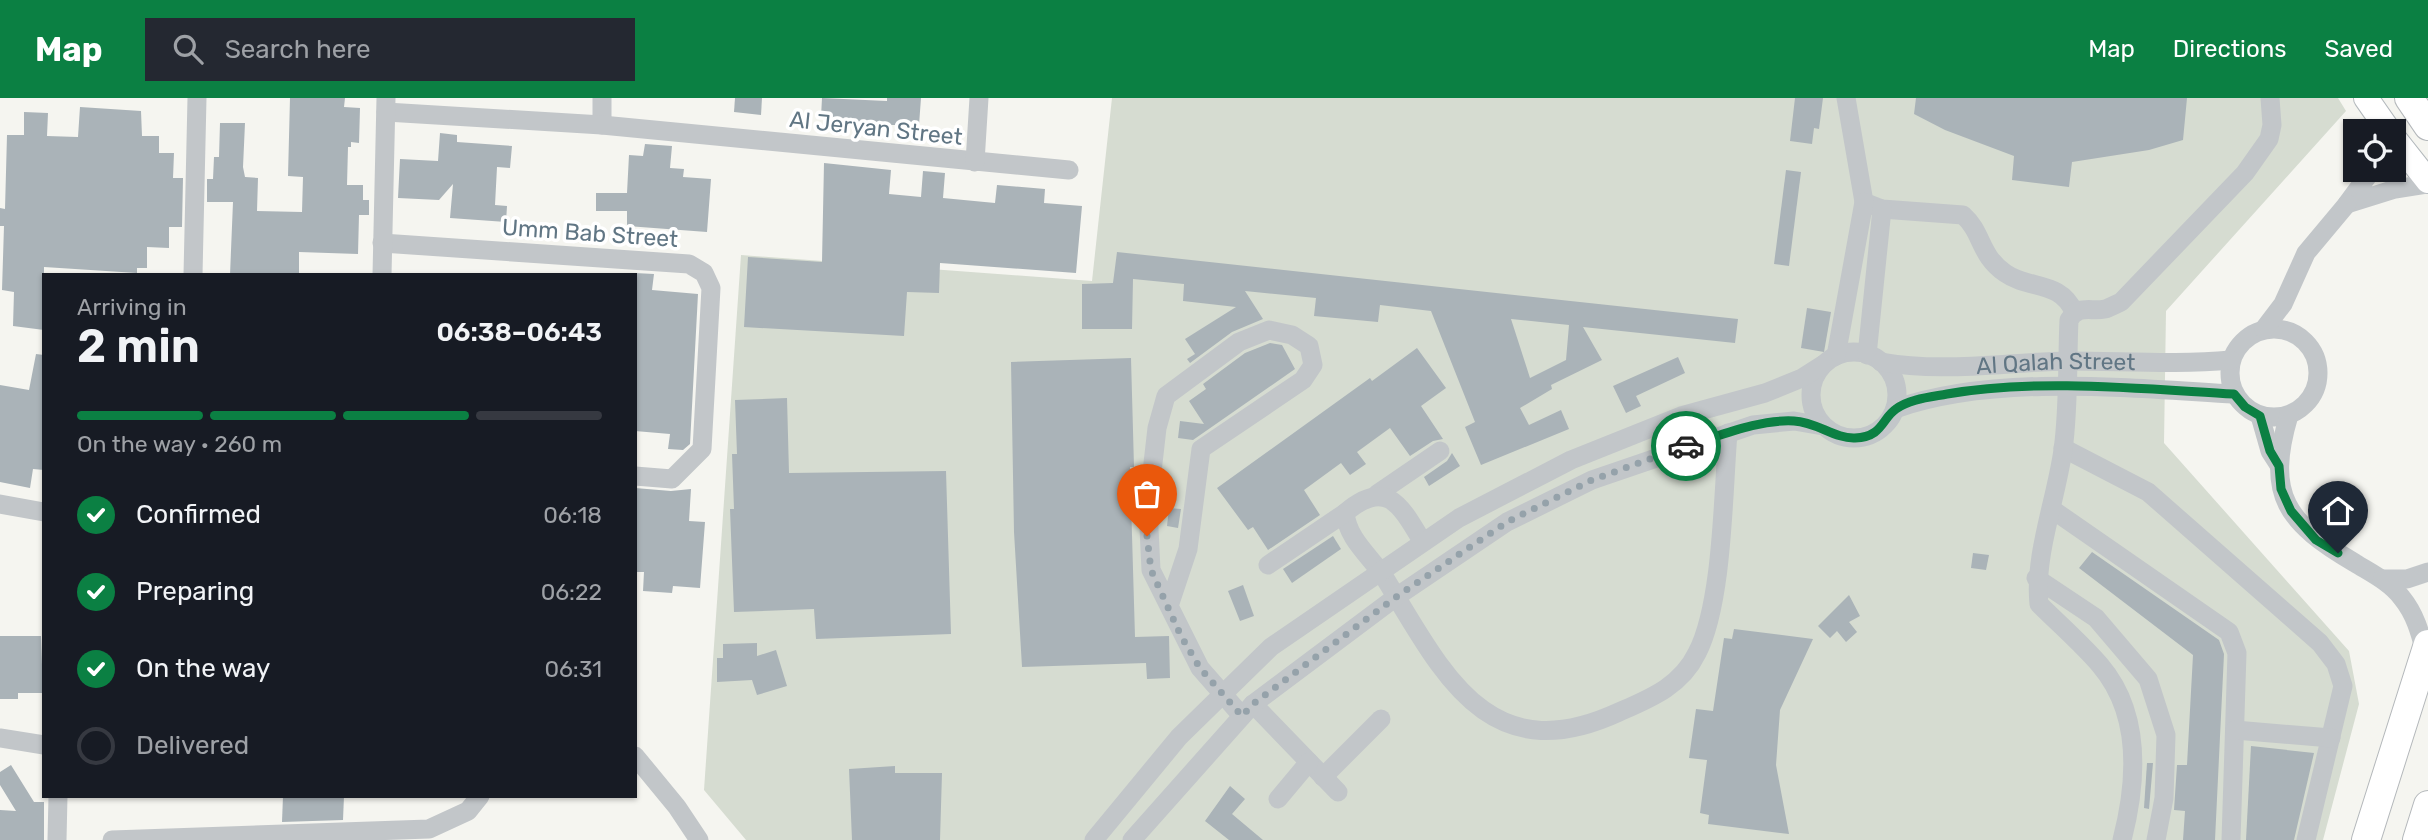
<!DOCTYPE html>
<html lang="en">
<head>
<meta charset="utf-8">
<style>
  body { margin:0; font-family:Rubik,sans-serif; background:#242831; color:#f1f3f6; height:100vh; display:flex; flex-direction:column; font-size:26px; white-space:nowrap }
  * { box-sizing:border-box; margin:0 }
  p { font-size:23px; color:#9ea1a6 }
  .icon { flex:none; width:38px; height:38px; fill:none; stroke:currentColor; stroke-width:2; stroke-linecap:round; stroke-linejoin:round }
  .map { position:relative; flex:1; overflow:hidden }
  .sheet { position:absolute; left:42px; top:175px; width:595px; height:525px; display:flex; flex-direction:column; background:#171b24; border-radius:0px; box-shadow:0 2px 5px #0004 }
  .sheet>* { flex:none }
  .tools { position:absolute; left:2343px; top:21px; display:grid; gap:14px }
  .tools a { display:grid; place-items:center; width:63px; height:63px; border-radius:0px; background:#171b24; box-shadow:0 2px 5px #0004; font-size:35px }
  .pin { position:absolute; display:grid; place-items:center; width:60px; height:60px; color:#fff; margin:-72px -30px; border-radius:50% 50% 50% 0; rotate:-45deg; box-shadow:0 0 7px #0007 }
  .pin .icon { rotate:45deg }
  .courier { position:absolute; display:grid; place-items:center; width:70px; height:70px; margin:-35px; border:5px solid #0b8043; border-radius:50%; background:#fff; color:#222; box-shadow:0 2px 9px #0007 }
  .overview em { font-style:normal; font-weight:600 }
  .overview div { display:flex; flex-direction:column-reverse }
  .overview { display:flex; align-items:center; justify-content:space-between; height:119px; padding:0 35px }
  h1 { font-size:46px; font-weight:600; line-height:52px }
  .bar { display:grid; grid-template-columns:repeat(4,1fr); gap:10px 7px; align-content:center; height:84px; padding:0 35px }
  .bar i { height:9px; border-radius:5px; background:#363941 }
  .bar .current { background:#0b8043 }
  .bar p { grid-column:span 4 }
  ol { padding:0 35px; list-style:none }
  li { display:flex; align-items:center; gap:21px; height:77px }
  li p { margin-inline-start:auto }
  li .icon { padding:7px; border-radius:50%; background:#0b8043; color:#fff; stroke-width:4 }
  li:last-child { color:#9ea1a6 }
  li i { width:38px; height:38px; border:4px solid #363941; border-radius:50% }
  header { display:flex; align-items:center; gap:42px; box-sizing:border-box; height:98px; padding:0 35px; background:#0b8043; color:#fff }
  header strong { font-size:33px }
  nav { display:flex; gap:38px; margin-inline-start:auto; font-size:24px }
  .search { width:490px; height:63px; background:#242831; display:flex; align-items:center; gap:18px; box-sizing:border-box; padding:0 24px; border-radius:0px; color:#9ea1a6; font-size:26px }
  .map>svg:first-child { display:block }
</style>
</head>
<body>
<header>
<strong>Map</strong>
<div class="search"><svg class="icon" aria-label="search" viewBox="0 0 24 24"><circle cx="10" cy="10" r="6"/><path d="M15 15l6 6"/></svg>Search here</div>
<nav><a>Map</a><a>Directions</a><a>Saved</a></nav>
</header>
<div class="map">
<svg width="2428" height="742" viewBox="0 0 2428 742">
  <rect width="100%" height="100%" fill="#f5f5f0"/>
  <!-- green -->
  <path fill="#d6dcd1" d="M1112,0H2338L2346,13L2166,213L2164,345L2349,553L2359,606L2323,742H746L704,692L741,157L1092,183Z"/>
  <!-- building -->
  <g fill="#aab3b8" fill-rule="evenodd">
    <path d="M290,0H345L344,9L360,10L359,45L351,44V49H348L347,87H363V102H369V117H359L358,156L299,154V177H230L233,104H207V81H213L214,59H219L220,25H245L243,69L245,79L258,80L257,113L302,114L303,79L288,78Z"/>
    <path d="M735,0H762L761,17L734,14Z"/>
    <path d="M822,0L887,3V0H921L919,27H880L821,19Z"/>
    <path d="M1795,0H1823L1819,31L1814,30L1812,46L1790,43Z"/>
    <path d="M1916,0H2187L2183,42L2149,52L2072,64L2069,89L2012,82L2014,58L1945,32L1914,16Z"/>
    <path d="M80,9L141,13L142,38H159V55H174L173,80H183L182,129H169V150L147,149V170H137V175L44,169V232L13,228L14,194L2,192L4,128H0V110L5,111L7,37H24V14L48,15L47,38L78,39Z"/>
    <path d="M440,35L457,37V44L512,48L510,70L497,69L495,107L507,108L506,124L450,120L453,86L439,102L398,100L400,61L438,63Z"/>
    <path d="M645,46L672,48L670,70L684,71L683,79L711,81L707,134L627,128V113H596V95H627L629,57L643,58Z"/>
    <path d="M824,65L891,72L889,96L921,99L923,73L945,75L943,100L995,105L997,87L1045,91L1044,105L1082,108L1076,175L940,165L939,195L907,194L904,238L744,229L748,159L822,164Z"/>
    <path d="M1786,72L1801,74L1789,168L1774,166Z"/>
    <path d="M1117,154L1738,221L1735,245L1583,229L1602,262L1551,287L1552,291L1520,310L1529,327L1561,312L1569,331L1481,367L1465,329L1475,324L1431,213L1380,207L1378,224L1314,218L1316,200L1245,193L1263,221L1232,234L1190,265L1187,261L1195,256L1185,241L1236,209L1183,203L1184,186L1133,181L1132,231H1082V186L1113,185ZM1511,221L1569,227L1566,262L1530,280Z"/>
    <path d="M635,175L654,176L652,192L698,196L690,346L683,352L668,351L670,336L635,333Z"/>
    <path d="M1807,210L1831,214L1824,254L1801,250Z"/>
    <path d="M1270,245L1282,247L1295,271L1193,342L1178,340L1180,323L1204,326L1189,303L1206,291L1203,286L1245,255Z"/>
    <path d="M1417,250L1446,290L1421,308L1443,341L1433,343L1410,358L1390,330L1357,354L1366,366L1350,377L1341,365L1304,392L1320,417L1268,452L1253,429L1248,432L1217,390L1370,280L1372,283Z"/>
    <path d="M36,256L44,257V372L33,371L30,390L0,384V287L29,292Z"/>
    <path d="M1678,259L1685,275L1636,298L1641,308L1626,315L1613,288Z"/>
    <path d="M1131,260L1134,369H1130L1135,539L1169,538L1170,580L1147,581L1146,565L1022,569L1014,434L1011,264Z"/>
    <path d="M787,300L789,375L946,373L951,536L816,541L814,511L734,514L730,411H734L732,356H737L735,302Z"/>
    <path d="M1452,355L1460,368L1429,388L1424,379L1447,363Z"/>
    <path d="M635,390L671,393L691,391L689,423L705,424L700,490L673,488L672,495L643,493L644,474H635Z"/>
    <path d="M1169,410L1181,411L1178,430L1167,428Z"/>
    <path d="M1333,438L1341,451L1292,485L1283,471Z"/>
    <path d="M2092,454L2219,542L2224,556L2215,742H2183L2185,713L2174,712L2177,667H2187L2193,557L2079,470Z"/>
    <path d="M1973,455L1989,457L1986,472L1971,470Z"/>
    <path d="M1243,487L1254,518L1240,523L1228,493Z"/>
    <path d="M1849,497L1860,518L1849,524L1857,534L1846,544L1837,533L1830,540L1818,528Z"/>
    <path d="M1734,531L1813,541L1780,612L1776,667L1789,736L1708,726L1709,717L1700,715L1707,662L1689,660L1696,611L1713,613L1724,540L1732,541Z"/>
    <path d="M0,538H41L43,595H18V601H0Z"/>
    <path d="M757,545V558L776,552L787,588L757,597L752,582L717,584V560H723V546Z"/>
    <path d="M2251,648L2314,655L2294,742H2246Z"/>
    <path d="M2147,665H2153L2149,711L2144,710Z"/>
    <path d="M11,667L34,704H44V742H0V712L16,713L0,687V674Z"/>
    <path d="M895,668V675H942L940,742H852L849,671Z"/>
    <path d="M1230,688L1245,701L1232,716L1263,742H1229L1205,723Z"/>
    <path d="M283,698H344L343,722L282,724Z"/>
  </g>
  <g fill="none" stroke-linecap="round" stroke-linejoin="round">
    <defs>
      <g id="major">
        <path d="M2366,0L2389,33"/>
        <path d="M2394,40L2428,83"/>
      </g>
      <g id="highway">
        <path d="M2409,0L2428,28"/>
        <path d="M2366,742L2428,546"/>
        <path d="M2417,742L2428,707"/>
      </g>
    </defs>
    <!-- major casing -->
    <use href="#major" stroke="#b2b8bc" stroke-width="26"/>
    <!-- highway casing -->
    <use href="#highway" stroke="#b4b8bb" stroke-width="30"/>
    <!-- minor -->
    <g stroke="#c2c6c9" stroke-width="19">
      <path d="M602,0V27"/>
      <path d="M1846,0L1864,104L1882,111L1963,117C1983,135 1979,157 2005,175C2029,192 2060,182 2074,214"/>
      <path d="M386,14L602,27L1069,72"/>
      <path d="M975,64L979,0"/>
      <path d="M2372,72L2347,106L2395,91L2428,86"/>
      <path d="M382,145L689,166L704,175L711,190L702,351L672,381L635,378"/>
      <path d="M193,177L197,0"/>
      <path d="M382,177L386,0"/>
      <circle cx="2274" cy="275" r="44"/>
      <path d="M2264,231L2283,206L2306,155L2347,106"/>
      <circle cx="1854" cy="297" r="43"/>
      <path d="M1867,257L1882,111"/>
      <path d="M1836,258L1864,104"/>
      <path id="s1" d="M1881,264C1943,275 2006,264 2069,263C2123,263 2177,267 2231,262"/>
      <path d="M1895,311C1994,276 2129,290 2234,296"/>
      <path d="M2289,317C2265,398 2287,425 2355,465C2371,475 2390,484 2402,500C2415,516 2420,534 2425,554"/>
      <path d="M2260,318L2270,353L2279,367"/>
      <path d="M2063,350L2148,394L2320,545L2336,566L2343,588L2306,742"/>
      <path d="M1377,396L1440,353"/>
      <path d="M0,406L44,414"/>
      <path d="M2053,412L2229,534L2237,555L2231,742"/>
      <path d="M1422,443C1400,406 1386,380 1345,415C1348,443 1372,459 1386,482C1444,577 1489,674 1619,614C1651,600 1681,588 1697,555C1723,505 1723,394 1728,335"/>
      <path d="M1268,467L1345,415"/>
      <path d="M2036,480L2096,520L2148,581L2166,637L2164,700L2156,742"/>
      <path d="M2382,481H2407L2428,474"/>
      <path d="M1169,508L1188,451L1201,351L1303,282L1313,267L1309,248L1292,237L1269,232L1239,244L1166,298L1157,330L1148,409L1151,472L1200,570L1242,618"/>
      <path d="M1253,606L1338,694"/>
      <path d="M2235,632L2331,640"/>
      <path d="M0,640L44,647"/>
      <path d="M635,658L677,709L699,742"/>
      <path d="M1323,679L1381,621"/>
      <path d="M1278,701L1309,664"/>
      <path d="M57,742L58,698"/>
      <path d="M112,742L429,731L468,713L480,698"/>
      <path d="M1094,742L1179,639L1271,549L1459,420L1571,362L1681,318L1765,295L1802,280L1824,266"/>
      <path d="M1132,742L1253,606L1396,499L1507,424L1592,382L1753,327L1794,323L1823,328"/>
      <path d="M2122,742C2137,684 2142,616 2100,567C2082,546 2059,526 2039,506C2034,457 2056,402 2063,352C2069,309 2067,265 2069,222C2079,206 2090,214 2105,211C2110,210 2116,206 2121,204L2245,75L2269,41L2272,27L2270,0"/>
    </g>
    <!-- major -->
    <use href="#major" stroke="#fff" stroke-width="24"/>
    <!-- highway -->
    <use href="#highway" stroke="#fff" stroke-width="28"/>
  </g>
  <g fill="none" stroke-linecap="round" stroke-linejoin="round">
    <!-- done -->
    <path stroke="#95a2aa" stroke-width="7" stroke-dasharray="0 12.6" d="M1147,438L1151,472L1181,538L1200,570L1242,618L1253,606L1396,499L1507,424L1592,382L1686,348"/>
    <!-- route -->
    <path stroke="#0b8043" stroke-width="9" d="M1686,348C1720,338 1758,321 1794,323C1817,324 1835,341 1855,340C1883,339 1882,320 1896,311C1909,301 1931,299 1947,296C2035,280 2145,291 2234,296L2245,309L2260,318L2270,353L2279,368L2281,391L2291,413L2316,442L2338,455"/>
  </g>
  <g text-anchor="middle" stroke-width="7" stroke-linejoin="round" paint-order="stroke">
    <!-- street labels -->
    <g font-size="23" fill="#617684" stroke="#fff">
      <text transform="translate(876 30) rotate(6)" y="8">Al Jeryan Street</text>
      <text transform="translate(590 135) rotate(4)" y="8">Umm Bab Street</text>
      <text dy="8" stroke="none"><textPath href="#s1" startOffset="175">Al Qalah Street</textPath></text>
    </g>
  </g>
</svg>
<div class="tools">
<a><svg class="icon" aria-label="locate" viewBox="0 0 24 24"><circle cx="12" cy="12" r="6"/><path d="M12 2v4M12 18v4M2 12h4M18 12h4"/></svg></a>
</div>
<div class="pin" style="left:1147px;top:438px;background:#ea580c"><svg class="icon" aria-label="bag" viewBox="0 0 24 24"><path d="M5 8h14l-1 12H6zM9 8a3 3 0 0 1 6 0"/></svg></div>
<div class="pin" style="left:2338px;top:455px;background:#1f2937"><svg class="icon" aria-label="home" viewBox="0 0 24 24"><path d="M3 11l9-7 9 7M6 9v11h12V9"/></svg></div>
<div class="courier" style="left:1686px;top:348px"><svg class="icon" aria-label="car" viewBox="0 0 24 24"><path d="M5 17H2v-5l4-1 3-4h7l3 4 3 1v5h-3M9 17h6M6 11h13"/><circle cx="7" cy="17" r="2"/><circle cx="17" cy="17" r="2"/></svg></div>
<section class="sheet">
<div class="overview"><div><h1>2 min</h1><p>Arriving in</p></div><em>06:38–06:43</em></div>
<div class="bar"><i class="current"></i><i class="current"></i><i class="current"></i><i></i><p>On the way · 260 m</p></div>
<ol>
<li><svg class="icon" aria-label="check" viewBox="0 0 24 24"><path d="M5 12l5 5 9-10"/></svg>Confirmed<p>06:18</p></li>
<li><svg class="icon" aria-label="check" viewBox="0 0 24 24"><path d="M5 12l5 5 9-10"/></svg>Preparing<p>06:22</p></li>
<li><svg class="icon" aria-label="check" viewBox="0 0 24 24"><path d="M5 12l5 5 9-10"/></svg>On the way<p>06:31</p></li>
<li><i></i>Delivered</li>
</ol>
</section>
</div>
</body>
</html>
